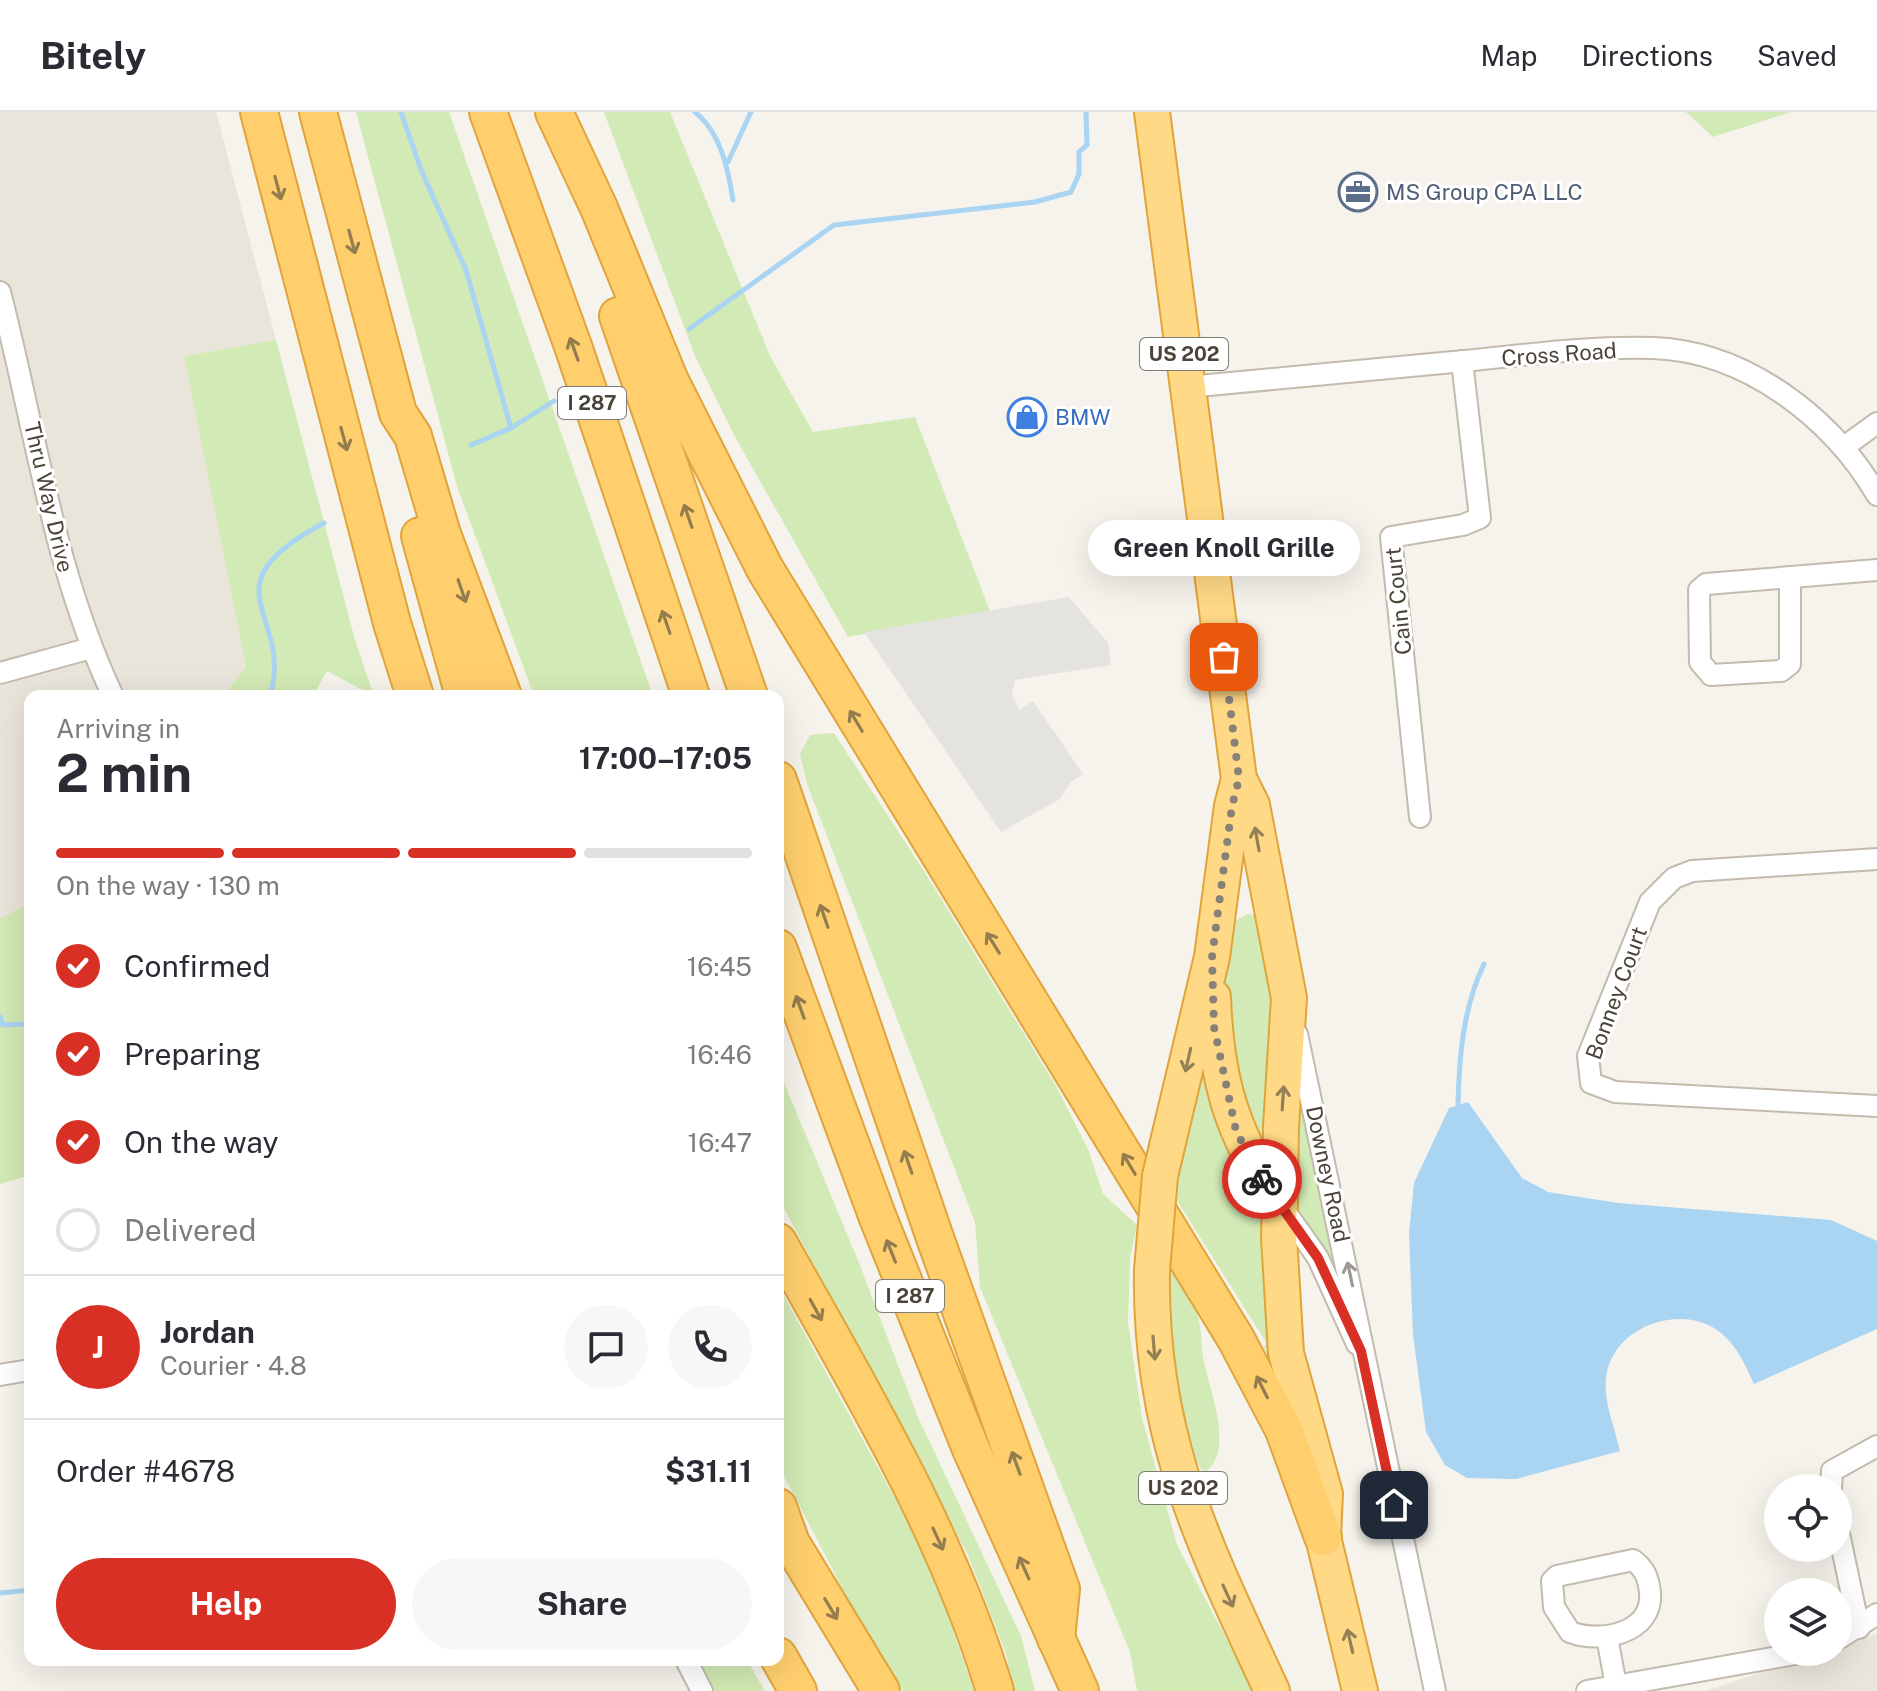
<!DOCTYPE html>
<html lang="en">
<head>
<meta charset="utf-8">
<style>
  body { margin:0; font-family:"Public Sans",sans-serif; background:#f7f7f7; color:#2b2b33; height:100vh; display:flex; flex-direction:column; font-size:30px; white-space:nowrap }
  * { box-sizing:border-box; margin:0 }
  p { font-size:26px; color:#7c7c81 }
  .icon { flex:none; width:44px; height:44px; fill:none; stroke:currentColor; stroke-width:2; stroke-linecap:round; stroke-linejoin:round }
  .map { position:relative; flex:1; overflow:hidden }
  .details { position:absolute; left:24px; top:578px; width:760px; height:976px; display:flex; flex-direction:column; background:#fff; border-radius:16px; box-shadow:0 8px 32px #0002 }
  .details>* { flex:none }
  .controls { position:absolute; left:1764px; top:1362px; display:grid; gap:16px }
  .controls a { display:grid; place-items:center; width:88px; height:88px; border-radius:50%; background:#fff; box-shadow:0 8px 32px #0002; font-size:40px }
  .pin { position:absolute; display:grid; place-items:center; width:68px; height:68px; color:#fff; margin:-34px; border-radius:16px; box-shadow:0 4px 12px #0006 }
  .courier { position:absolute; display:grid; place-items:center; width:80px; height:80px; margin:-40px; border:6px solid #d93025; border-radius:50%; background:#fff; color:#222; box-shadow:0 2px 10px #0007 }
  .bubble { position:absolute; height:56px; border-radius:28px; background:#fff; box-shadow:0 8px 32px #0002; font-size:26px; font-weight:700; line-height:56px; text-align:center }
  .headline em { font-style:normal; font-weight:700 }
  .headline div { display:flex; flex-direction:column-reverse }
  .headline { display:flex; align-items:center; justify-content:space-between; height:136px; padding:0 32px }
  h1 { font-size:52px; font-weight:700; line-height:60px }
  .bar { display:grid; grid-template-columns:repeat(4,1fr); gap:12px 8px; align-content:center; height:96px; padding:0 32px }
  .bar i { height:10px; border-radius:6px; background:#e1e1e2 }
  .bar .current { background:#d93025 }
  .bar p { grid-column:span 4 }
  .line { display:flex; align-items:center; gap:20px; padding:0 32px; border-top:2px solid #e1e1e2 }
  .line div { flex:1 }
  .round { display:grid; place-items:center; flex:none; width:84px; height:84px; border-radius:42px; background:#f7f7f7 }
  ol { padding:0 32px; list-style:none }
  li { display:flex; align-items:center; gap:24px; height:88px }
  li p { margin-inline-start:auto }
  li .icon { padding:8px; border-radius:50%; background:#d93025; color:#fff; stroke-width:4 }
  li:last-child { color:#7c7c81 }
  li i { width:44px; height:44px; border:4px solid #e1e1e2; border-radius:50% }
  .button { display:flex; gap:16px; margin-top:auto; padding:16px 32px }
  .button a { flex:1; height:92px; border-radius:48px; background:#d93025; color:#fff; font-size:32px; font-weight:700; line-height:92px; text-align:center }
  .button a+a { background:#f7f7f7; color:#2b2b33 }
  header { display:flex; align-items:center; gap:48px; box-sizing:border-box; height:112px; padding:0 40px; background:#fff; border-bottom:2px solid #e1e1e2 }
  header strong { font-size:38px }
  nav { display:flex; gap:44px; margin-inline-start:auto; font-size:28px }
  .map>svg:first-child { display:block }
</style>
</head>
<body>
<header>
<strong>Bitely</strong>
<nav><a>Map</a><a>Directions</a><a>Saved</a></nav>
</header>
<div class="map">
<svg width="1877" height="1579" viewBox="0 0 1877 1579">
  <rect width="100%" height="100%" fill="#f6f3ec"/>
  <!-- residential -->
  <g fill="#eae5da">
    <path d="M0,0H216L276,228L184,244L246,555L223,584H30V790L0,807Z"/>
    <path d="M1877,1522V1579H1705L1823,1540H1838V1535Z"/>
  </g>
  <!-- green -->
  <g fill="#d2eab5">
    <path d="M356,0H449L653,584H534L457,374Z"/>
    <path d="M604,0H670L770,244L813,320L915,305L990,499L848,525L734,323L695,244Z"/>
    <path d="M1686,0H1791L1713,25Z"/>
    <path d="M276,228L355,528L374,584L327,559L313,584H223L246,555L184,244Z"/>
    <path d="M834,621L924,759L1056,974L1088,1037L1103,1082L1137,1113L1130,1146L1128,1210L1142,1306L1177,1433L1254,1579H1137L1130,1540L980,1175L975,1110L807,672L800,642L810,623Z"/>
    <path d="M30,790V1063L0,1072V807Z"/>
    <path d="M1248,802L1257,804L1273,892L1268,1050L1246,1020L1223,876L1226,821L1235,809Z"/>
    <path d="M1204,938L1263,1095L1271,1250L1264,1236L1266,1230L1171,1079Z"/>
    <path d="M778,956L859,1151L917,1303L1021,1524L1035,1579H1014L1006,1542L968,1443L778,1085Z"/>
    <path d="M1297,956L1336,1157L1334,1159L1295,1093Z"/>
    <path d="M1172,1159C1182,1170 1193,1188 1197,1202C1202,1216 1201,1231 1203,1245C1208,1275 1235,1335 1207,1359L1201,1358C1176,1300 1172,1236 1164,1173Z"/>
    <path d="M778,1173L914,1421L936,1470L974,1579H903L856,1503L778,1352Z"/>
    <path d="M699,1548H747L765,1579H713Z"/>
  </g>
  <!-- parking -->
  <path fill="#e5e3e0" d="M1069,485L1108,531L1111,553L1015,568L1012,584L1020,598L1033,589L1083,662L1071,670L1060,687L1001,720L864,520Z"/>
  <!-- water -->
  <path fill="#a9d4f2" d="M1468,990L1522,1066L1548,1080L1618,1091L1831,1108L1877,1129V1217L1754,1272C1745,1253 1738,1235 1721,1221C1685,1191 1617,1212 1607,1260C1601,1284 1615,1316 1620,1339L1516,1367L1467,1366L1445,1353L1426,1320L1413,1223L1409,1122L1414,1071L1449,996Z"/>
  <g fill="none" stroke-linecap="round" stroke-linejoin="round">
    <!-- stream -->
    <g stroke="#a9d4f2" stroke-width="5">
      <path d="M401,0L421,58L466,158L511,316"/>
      <path d="M695,0C721,21 728,57 733,88"/>
      <path d="M728,50L751,0"/>
      <path d="M689,217L834,113L1035,90L1071,80L1079,62V40L1087,33L1086,0"/>
      <path d="M471,333L511,316L554,289"/>
      <path d="M270,584C295,501 201,476 324,411"/>
      <path d="M0,905L3,913L24,912L30,906"/>
      <path d="M1458,993C1459,945 1463,896 1484,852"/>
      <path d="M0,1481L30,1478"/>
    </g>
    <defs>
      <g id="minor">
        <path d="M0,180C35,315 53,457 113,584"/>
        <path d="M1188,275C1276,267 1365,258 1453,250C1519,244 1586,234 1653,236C1746,239 1832,306 1877,383"/>
        <path d="M1844,335L1877,311"/>
        <path d="M1790,468V552L1781,559L1711,563L1700,550L1699,478L1706,472L1877,458"/>
        <path d="M0,561L91,536"/>
        <path d="M1420,705L1391,425L1463,413L1480,406L1462,249"/>
        <path d="M1877,747L1692,759L1674,766L1650,790L1588,944L1591,971L1615,980L1877,994"/>
        <path d="M1297,922L1435,1579"/>
        <path d="M1280,1092L1318,1146L1357,1232"/>
        <path d="M0,1263L30,1258"/>
        <path d="M1831,1376L1832,1359L1877,1334"/>
        <path d="M1838,1417L1859,1516"/>
        <path d="M1633,1448C1645,1457 1648,1465 1650,1480C1654,1521 1601,1532 1570,1520L1554,1495L1552,1469L1557,1464Z"/>
        <path d="M1607,1525L1617,1579"/>
        <path d="M1838,1527L1877,1502"/>
        <path d="M686,1548L702,1579"/>
        <path d="M1587,1579L1806,1540"/>
      </g>
      <g id="trunk">
        <path d="M1152,0L1239,667L1252,693L1289,886L1281,1015L1279,1125L1286,1241L1325,1382L1323,1425L1360,1579"/>
        <path d="M1213,885C1216,968 1232,1024 1280,1092"/>
        <path d="M1169,1026L1212,845L1232,694L1239,667"/>
        <path d="M1152,1158C1149,1326 1204,1432 1272,1579"/>
      </g>
      <g id="motorway">
        <path d="M259,0L392,511L415,584"/>
        <path d="M318,0L398,301L413,324L442,422L503,584"/>
        <path d="M488,0L573,234L691,584"/>
        <path d="M554,0L599,96L670,269L765,457L1236,1227L1284,1318L1323,1425"/>
        <path d="M618,204L749,584"/>
        <path d="M420,424L464,584"/>
        <path d="M778,668L934,1123L1061,1477L1056,1527"/>
        <path d="M778,836L878,1106L971,1337L1080,1579"/>
        <path d="M778,1130C859,1275 947,1419 995,1579"/>
        <path d="M778,1395L791,1431L881,1579"/>
        <path d="M778,1544L798,1579"/>
      </g>
    </defs>
    <!-- minor casing -->
    <use href="#minor" stroke="#c2bbae" stroke-width="24"/>
    <!-- trunk casing -->
    <use href="#trunk" stroke="#e0a43c" stroke-width="38"/>
    <!-- motorway casing -->
    <use href="#motorway" stroke="#e0a43c" stroke-width="40"/>
    <!-- minor -->
    <use href="#minor" stroke="#fff" stroke-width="20"/>
    <!-- trunk -->
    <use href="#trunk" stroke="#ffd985" stroke-width="34"/>
    <!-- motorway -->
    <use href="#motorway" stroke="#ffcf6e" stroke-width="36"/>
    <defs>
      <path id="trunk-bridge" d="M1152,1158L1160,1064L1169,1026"/>
    </defs>
    <!-- trunk-bridge casing -->
    <use href="#trunk-bridge" stroke="#e0a43c" stroke-width="38" stroke-linecap="butt"/>
    <!-- trunk-bridge -->
    <use href="#trunk-bridge" stroke="#ffd985" stroke-width="34"/>
  </g>
  <!-- one-way arrows -->
  <defs><path id="oneway-shaft" d="M-6 0H5M1.5-3L5.5 0L1.5 3" fill="none" stroke-width="1.6" stroke-linecap="round" stroke-linejoin="round" transform="scale(2)"/></defs>
  <g stroke="#937c4e">
    <use href="#oneway-shaft" transform="translate(278 76) rotate(75)"/>
    <use href="#oneway-shaft" transform="translate(352 130) rotate(75)"/>
    <use href="#oneway-shaft" transform="translate(574 237) rotate(-110)"/>
    <use href="#oneway-shaft" transform="translate(344 327) rotate(75)"/>
    <use href="#oneway-shaft" transform="translate(688 404) rotate(-109)"/>
    <use href="#oneway-shaft" transform="translate(462 479) rotate(71)"/>
    <use href="#oneway-shaft" transform="translate(666 510) rotate(-109)"/>
    <use href="#oneway-shaft" transform="translate(856 609) rotate(-121)"/>
    <use href="#oneway-shaft" transform="translate(824 804) rotate(-109)"/>
    <use href="#oneway-shaft" transform="translate(993 831) rotate(-122)"/>
    <use href="#oneway-shaft" transform="translate(800 895) rotate(-110)"/>
    <use href="#oneway-shaft" transform="translate(908 1050) rotate(-109)"/>
    <use href="#oneway-shaft" transform="translate(1129 1052) rotate(-121)"/>
    <use href="#oneway-shaft" transform="translate(891 1139) rotate(-112)"/>
    <use href="#oneway-shaft" transform="translate(816 1198) rotate(61)"/>
    <use href="#oneway-shaft" transform="translate(1262 1275) rotate(-117)"/>
    <use href="#oneway-shaft" transform="translate(1016 1351) rotate(-110)"/>
    <use href="#oneway-shaft" transform="translate(938 1427) rotate(65)"/>
    <use href="#oneway-shaft" transform="translate(1024 1456) rotate(-114)"/>
    <use href="#oneway-shaft" transform="translate(831 1497) rotate(59)"/>
  </g>
  <g stroke="#938057">
    <use href="#oneway-shaft" transform="translate(1257 727) rotate(-100)"/>
    <use href="#oneway-shaft" transform="translate(1188 948) rotate(103)"/>
    <use href="#oneway-shaft" transform="translate(1283 986) rotate(-86)"/>
    <use href="#oneway-shaft" transform="translate(1154 1236) rotate(85)"/>
    <use href="#oneway-shaft" transform="translate(1228 1484) rotate(65)"/>
    <use href="#oneway-shaft" transform="translate(1350 1529) rotate(-103)"/>
  </g>
  <use stroke="#9c9892" href="#oneway-shaft" transform="translate(1350 1162) rotate(-102)"/>
  <g fill="none" stroke-linecap="round" stroke-linejoin="round">
    <!-- done -->
    <path stroke="#878178" stroke-width="8" stroke-dasharray="0 14.4" d="M1224,545L1239,667L1232,694L1212,845L1214,915L1236,1019L1262,1067"/>
    <!-- route -->
    <path stroke="#d93025" stroke-width="10" d="M1262,1067L1318,1146L1361,1239L1394,1393"/>
  </g>
  <!-- icons -->
  <defs>
    <symbol id="office-ring" viewBox="-11 -11 22 22"><circle r="9.5" fill="#fff" stroke="#5c6f8a" stroke-width="1.5"/><path d="M-6-3h4V-5.5h4V-3h4V5H-6ZM-1-4.5V-3h2v-1.5ZM-6 0V1H6V0Z" fill="#5c6f8a"/></symbol>
    <symbol id="shop-ring" viewBox="-11 -11 22 22"><circle r="9.5" fill="#fff" stroke="#3f7fe0" stroke-width="1.5"/><path d="M-5-2.5h2.3a2.7 3.5 0 0 1 5.4 0H5L5.5 6h-11ZM-1.5-2.5h3a1.5 2.3 0 0 0-3 0Z" fill="#3f7fe0"/></symbol>
  </defs>
  <g fill-rule="evenodd">
    <use href="#office-ring" x="1336" y="58" width="44" height="44"/>
    <use href="#shop-ring" x="1005" y="283" width="44" height="44"/>
  </g>
  <g text-anchor="middle" stroke-width="6" stroke-linejoin="round" paint-order="stroke">
    <!-- shield labels -->
    <g fill="#fff" stroke="#817c74" stroke-width="2">
      <rect x="1140" y="226" width="88" height="32" rx="6"/>
      <rect x="558" y="275" width="68" height="32" rx="6"/>
      <rect x="876" y="1168" width="68" height="32" rx="6"/>
      <rect x="1139" y="1360" width="88" height="32" rx="6"/>
    </g>
    <g font-size="20" font-weight="bold" fill="#4b4439">
      <text x="1184" y="249">US 202</text>
      <text x="592" y="298">I 287</text>
      <text x="910" y="1191">I 287</text>
      <text x="1183" y="1383">US 202</text>
    </g>
    <!-- service labels -->
    <g font-size="22" fill="#4e5e75" stroke="#fff" text-anchor="start">
      <text x="1386" y="88">MS Group CPA LLC</text>
    </g>
    <!-- street labels -->
    <g font-size="22" fill="#4b4439" stroke="#fff">
      <text transform="translate(1559 242) rotate(-4)" y="8">Cross Road</text>
      <text transform="translate(49 385) rotate(77)" y="8">Thru Way Drive</text>
      <text transform="translate(1398 489) rotate(-96)" y="8">Cain Court</text>
      <text transform="translate(1616 881) rotate(-70)" y="8">Bonney Court</text>
      <text transform="translate(1328 1062) rotate(78)" y="8">Downey Road</text>
    </g>
    <!-- shop labels -->
    <g font-size="22" fill="#366cbe" stroke="#fff" text-anchor="start">
      <text x="1055" y="313">BMW</text>
    </g>
  </g>
</svg>
<div class="controls">
<a><svg class="icon" aria-label="locate" viewBox="0 0 24 24"><circle cx="12" cy="12" r="6"/><path d="M12 2v4M12 18v4M2 12h4M18 12h4"/></svg></a>
<a><svg class="icon" aria-label="layers" viewBox="0 0 24 24"><path d="M12 4l9 5-9 5-9-5zM3 14l9 5 9-5"/></svg></a>
</div>
<div class="pin" style="left:1224px;top:545px;background:#ea580c"><svg class="icon" aria-label="bag" viewBox="0 0 24 24"><path d="M5 8h14l-1 12H6zM9 8a3 3 0 0 1 6 0"/></svg></div>
<div class="pin" style="left:1394px;top:1393px;background:#1f2937"><svg class="icon" aria-label="home" viewBox="0 0 24 24"><path d="M3 11l9-7 9 7M6 9v11h12V9"/></svg></div>
<div class="courier" style="left:1262px;top:1067px"><svg class="icon" aria-label="bike" viewBox="0 0 24 24"><circle cx="6" cy="16" r="4"/><circle cx="18" cy="16" r="4"/><path d="M6 16l4-8h5l3 8M10 8l3 8H6M13 5h3"/></svg></div>
<div class="bubble" style="left:1088px;top:408px;width:272px">Green Knoll Grille</div>
<section class="details">
<div class="headline"><div><h1>2 min</h1><p>Arriving in</p></div><em>17:00–17:05</em></div>
<div class="bar"><i class="current"></i><i class="current"></i><i class="current"></i><i></i><p>On the way · 130 m</p></div>
<ol>
<li><svg class="icon" aria-label="check" viewBox="0 0 24 24"><path d="M5 12l5 5 9-10"/></svg>Confirmed<p>16:45</p></li>
<li><svg class="icon" aria-label="check" viewBox="0 0 24 24"><path d="M5 12l5 5 9-10"/></svg>Preparing<p>16:46</p></li>
<li><svg class="icon" aria-label="check" viewBox="0 0 24 24"><path d="M5 12l5 5 9-10"/></svg>On the way<p>16:47</p></li>
<li><i></i>Delivered</li>
</ol>
<div class="line" style="height:144px"><b class="round" style="background:#d93025;color:#fff">J</b><div><b>Jordan</b><p>Courier · 4.8</p></div><a class="round"><svg class="icon" aria-label="chat" viewBox="0 0 24 24"><path d="M4 5h16v11H9l-5 4z"/></svg></a><a class="round"><svg class="icon" aria-label="phone" viewBox="0 0 24 24"><path d="M5 4h4l2 5-3 2q2 4 5 5l2-3 5 2v4C11 20 4 13 5 4z"/></svg></a></div>
<div class="line" style="height:104px"><div>Order #4678</div><b>$31.11</b></div>
<div class="button"><a>Help</a><a>Share</a></div>
</section>
</div>
</body>
</html>
